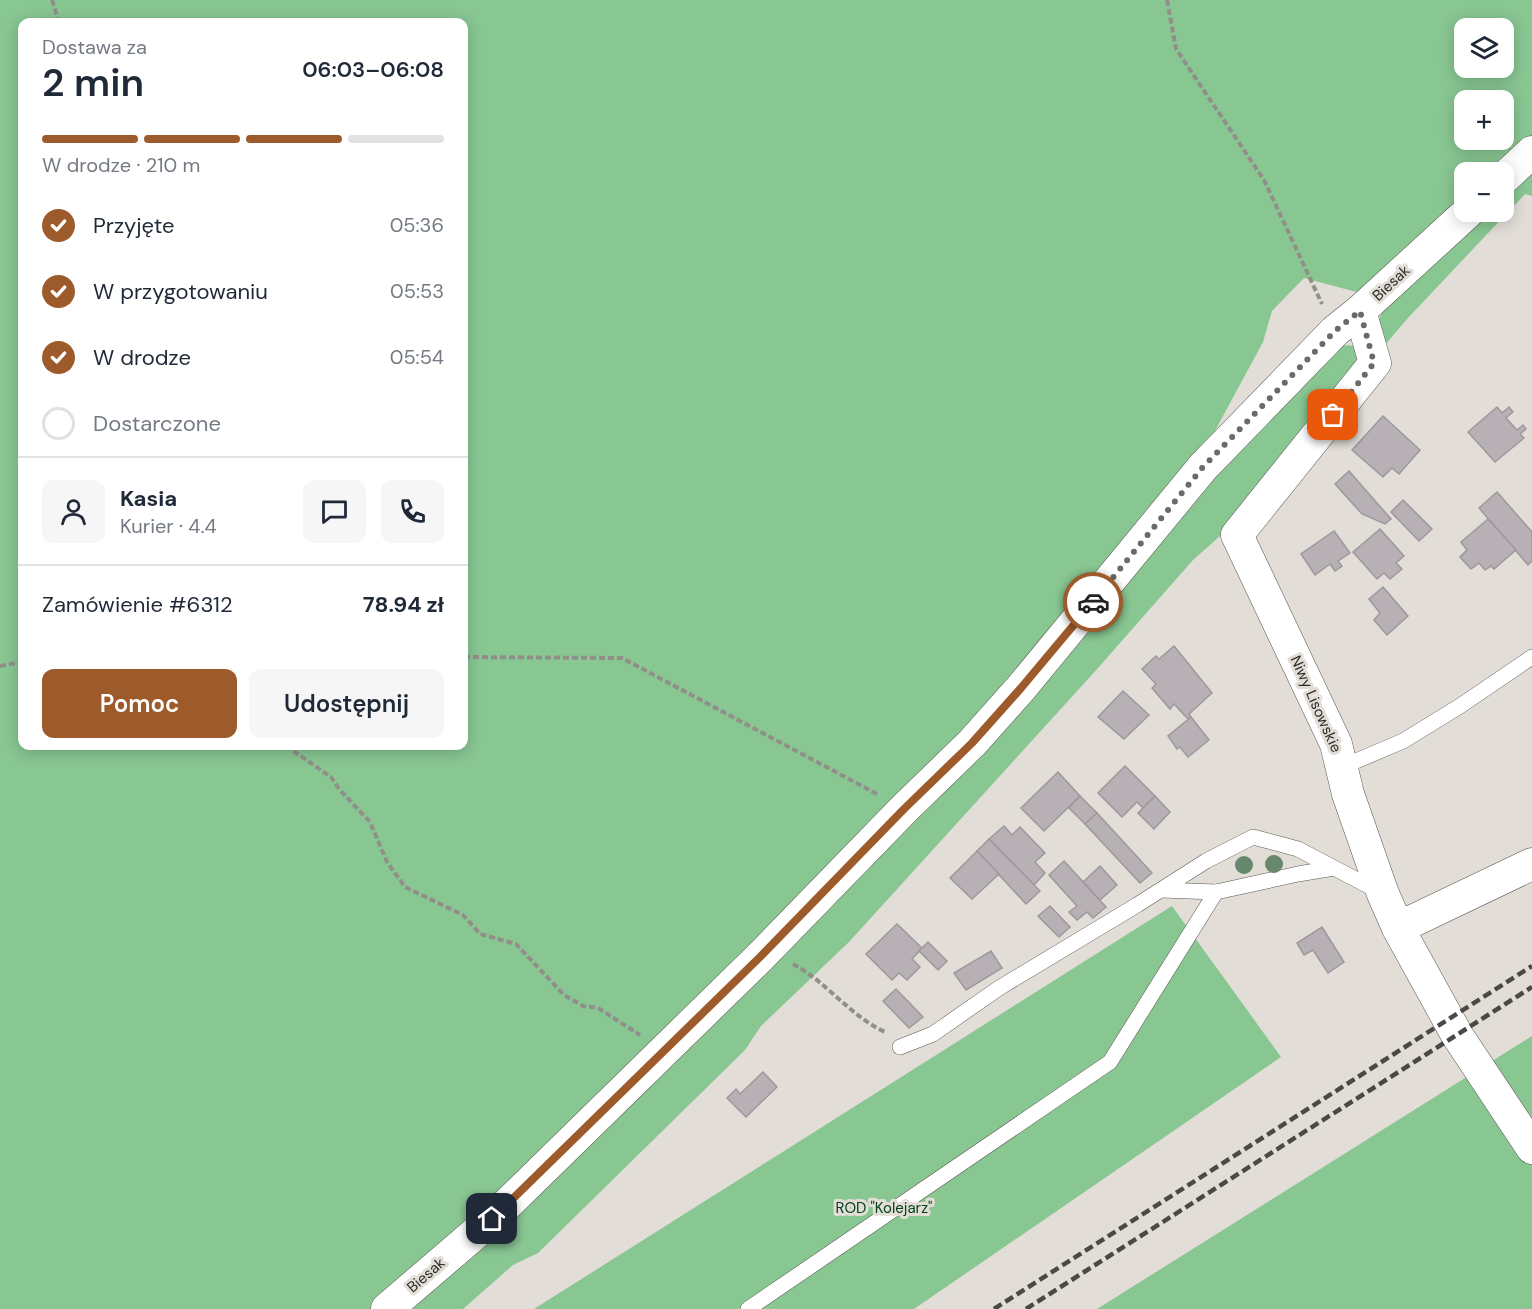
<!DOCTYPE html>
<html lang="pl">
<head>
<meta charset="utf-8">
<style>
  body { margin:0; font-family:"DM Sans",sans-serif; background:#f6f6f7; color:#1f2937; height:100vh; display:flex; flex-direction:column; font-size:22px; white-space:nowrap }
  * { box-sizing:border-box; margin:0 }
  p { font-size:20px; color:#747a83 }
  .icon { flex:none; width:33px; height:33px; fill:none; stroke:currentColor; stroke-width:2; stroke-linecap:round; stroke-linejoin:round }
  .map { position:relative; flex:1; overflow:hidden }
  .side { position:absolute; left:18px; top:18px; width:450px; height:732px; display:flex; flex-direction:column; background:#fff; border-radius:12px; box-shadow:0 3px 15px #0003 }
  .side>* { flex:none }
  .buttons { position:absolute; left:1454px; top:18px; display:grid; gap:12px }
  .buttons a { display:grid; place-items:center; width:60px; height:60px; border-radius:12px; background:#fff; box-shadow:0 3px 15px #0003; font-size:30px }
  .pin { position:absolute; display:grid; place-items:center; width:51px; height:51px; color:#fff; margin:-26px; border-radius:12px; box-shadow:0 3px 9px #0006 }
  .courier { position:absolute; display:grid; place-items:center; width:60px; height:60px; margin:-30px; border:4px solid #9d5a2a; border-radius:50%; background:#fff; color:#222; box-shadow:0 2px 8px #0007 }
  .head em { font-style:normal; font-weight:600 }
  .head div { display:flex; flex-direction:column-reverse }
  .head { display:flex; align-items:center; justify-content:space-between; height:102px; padding:0 24px }
  h1 { font-size:39px; font-weight:600; line-height:45px }
  .bar { display:grid; grid-template-columns:repeat(4,1fr); gap:9px 6px; align-content:center; height:72px; padding:0 24px }
  .bar i { height:8px; border-radius:4px; background:#e0e1e3 }
  .bar .selected { background:#9d5a2a }
  .bar p { grid-column:span 4 }
  .line { display:flex; align-items:center; gap:15px; padding:0 24px; border-top:2px solid #e0e1e3 }
  .line div { flex:1 }
  .round { display:grid; place-items:center; flex:none; width:63px; height:63px; border-radius:12px; background:#f6f6f7 }
  ol { padding:0 24px; list-style:none }
  li { display:flex; align-items:center; gap:18px; height:66px }
  li p { margin-inline-start:auto }
  li .icon { padding:6px; border-radius:50%; background:#9d5a2a; color:#fff; stroke-width:4 }
  li:last-child { color:#747a83 }
  li i { width:33px; height:33px; border:3px solid #e0e1e3; border-radius:50% }
  .button { display:flex; gap:12px; margin-top:auto; padding:12px 24px }
  .button a { flex:1; height:69px; border-radius:12px; background:#9d5a2a; color:#fff; font-size:24px; font-weight:600; line-height:69px; text-align:center }
  .button a+a { background:#f6f6f7; color:#1f2937 }
  .map>svg:first-child { display:block }
</style>
</head>
<body>
<div class="map">
<svg width="1532" height="1309" viewBox="0 0 1532 1309">
  <rect width="100%" height="100%" fill="#e2ded7"/>
  <!-- green -->
  <g fill="#88c692" fill-rule="evenodd">
    <path d="M0,0H1532V137L1494,172H1464V201L1364,294L1304,278L1272,311L1263,342L1203,453L1010,685L695,1007L373,1309H0ZM22,22H464V746H22ZM1464,28H1503V68H1464ZM1464,100H1503V140H1464Z"/>
    <path d="M1532,170V196L1525,194L1407,319L1384,346L1377,322L1384,310L1488,212H1503V197Z"/>
    <path d="M1341,345L1358,346L1363,364L1228,529L1193,560L1098,668L849,942L761,1026L745,1050L538,1253L513,1265L463,1309H401L1228,458Z"/>
    <path d="M1172,906L1281,1057L914,1309H534Z"/>
    <path d="M1532,1036V1309H1097Z"/>
  </g>
  <!-- building -->
  <g fill="#b7b0b5" stroke="#9e979c" stroke-width="1.5">
    <path d="M1497,407L1502,413L1509,407L1513,412L1506,418L1517,430L1523,425L1526,429L1520,434L1524,438L1495,462L1468,432Z"/>
    <path d="M1383,416L1420,450L1399,474L1392,468L1383,477L1352,450Z"/>
    <path d="M1349,471L1391,519L1385,524L1362,514L1335,484Z"/>
    <path d="M1497,492L1532,532V561L1528,565L1479,508Z"/>
    <path d="M1403,500L1432,529L1419,541L1391,512Z"/>
    <path d="M1488,519L1516,550L1494,569L1491,566L1485,570L1479,563L1471,569L1460,557L1467,550L1461,542Z"/>
    <path d="M1380,529L1404,556L1396,563L1402,569L1390,579L1384,573L1377,579L1353,552Z"/>
    <path d="M1334,531L1350,553L1338,561L1342,566L1335,571L1330,564L1315,575L1301,554Z"/>
    <path d="M1383,587L1408,616L1387,635L1374,620L1380,613L1369,599Z"/>
    <path d="M1174,646L1212,693L1189,714L1191,717L1188,719L1174,704L1170,709L1152,688L1156,684L1142,669L1156,656L1159,659Z"/>
    <path d="M1123,691L1149,715L1124,739L1098,717Z"/>
    <path d="M1191,717L1209,740L1188,757L1180,747L1177,749L1168,736Z"/>
    <path d="M1125,766L1155,796L1143,808L1137,802L1122,817L1098,793Z"/>
    <path d="M1058,772L1080,796L1044,831L1021,808Z"/>
    <path d="M1080,796L1097,813L1085,824L1069,808Z"/>
    <path d="M1155,796L1170,812L1154,829L1138,813Z"/>
    <path d="M1097,813L1152,873L1140,883L1085,824Z"/>
    <path d="M1004,826L1012,835L1020,827L1045,853L1035,862L1045,873L1034,885L989,839Z"/>
    <path d="M989,839L1040,891L1026,904L977,851Z"/>
    <path d="M977,851L999,874L972,899L950,878Z"/>
    <path d="M1064,861L1106,907L1093,918L1087,912L1077,920L1069,912L1077,906L1049,875Z"/>
    <path d="M1100,866L1117,885L1100,900L1083,882Z"/>
    <path d="M1050,906L1070,927L1059,937L1038,916Z"/>
    <path d="M897,924L922,948L912,959L920,967L907,980L899,973L892,980L866,954Z"/>
    <path d="M1322,927L1344,962L1328,973L1313,950L1304,955L1297,943Z"/>
    <path d="M928,942L947,961L938,970L919,951Z"/>
    <path d="M991,951L1002,968L966,990L954,973Z"/>
    <path d="M896,989L923,1017L909,1028L883,1001Z"/>
    <path d="M763,1072L777,1087L746,1117L727,1098L736,1089L740,1094Z"/>
  </g>
  <g fill="none" stroke-linecap="round" stroke-linejoin="round">
    <defs>
      <g id="service">
        <path d="M1342,767L1403,741L1460,706L1532,657"/>
        <path d="M1161,890L1216,892L1298,874L1334,868"/>
        <path d="M900,1047L933,1034L999,988L1137,905L1206,861L1253,837L1298,849L1380,892"/>
        <path d="M748,1309L1110,1062L1216,892"/>
      </g>
      <g id="minor">
        <path d="M1503,179L1532,152"/>
        <path d="M1360,311L1375,363L1237,535L1336,744L1348,794L1383,894L1398,928L1457,1035L1532,1148"/>
        <path d="M1398,928L1532,864"/>
        <path d="M387,1309L492,1219L760,957L904,809L972,743L1021,688L1203,467L1335,331L1360,311L1468,212"/>
      </g>
    </defs>
    <!-- service casing -->
    <use href="#service" stroke="#5b5751" stroke-width="16"/>
    <!-- minor casing -->
    <use href="#minor" stroke="#5b5751" stroke-width="33"/>
    <!-- path -->
    <g stroke="#928f8a" stroke-width="4" stroke-dasharray="6 3" stroke-linecap="butt">
      <path d="M52,0L59,22"/>
      <path d="M1167,0L1176,49L1264,180L1322,304"/>
      <path d="M464,657L622,658L877,794"/>
      <path d="M0,666L22,662"/>
      <path d="M286,746L331,777L339,789L370,822L387,862L405,887L463,915L480,934L516,944L564,995L583,1006L598,1008L640,1035"/>
      <path d="M793,964C827,982 850,1016 885,1032"/>
    </g>
    <!-- service -->
    <use href="#service" stroke="#fff" stroke-width="15"/>
    <!-- minor -->
    <use href="#minor" stroke="#fff" stroke-width="32"/>
    <!-- rail -->
    <g stroke="#4b4945" stroke-width="4.5" stroke-dasharray="9 4.5" stroke-linecap="butt">
      <path d="M994,1309L1532,966"/>
      <path d="M1026,1309L1532,987"/>
    </g>
  </g>
  <!-- trees -->
  <g fill="#68886e">
    <circle cx="1274" cy="864" r="9"/>
    <circle cx="1244" cy="865" r="9"/>
  </g>
  <g fill="none" stroke-linecap="round" stroke-linejoin="round">
    <!-- done -->
    <path stroke="#6d6a66" stroke-width="6" stroke-dasharray="0 10.8" d="M1093,602L1203,467L1335,331L1360,311L1374,363L1333,415"/>
    <!-- route -->
    <path stroke="#9d5a2a" stroke-width="8" d="M492,1219L760,957L904,809L972,743L1021,688L1093,602"/>
  </g>
  <g text-anchor="middle" stroke-width="6" stroke-linejoin="round" paint-order="stroke">
    <!-- street labels -->
    <g font-size="15" fill="#2e2c29" stroke="#e2ded7">
      <text transform="translate(1391 283) rotate(-43)" y="5">Biesak</text>
      <text transform="translate(1316 704) rotate(66)" y="5">Niwy Lisowskie</text>
      <text transform="translate(426 1275) rotate(-41)" y="5">Biesak</text>
    </g>
    <!-- park labels -->
    <g font-size="15" fill="#044119" stroke="#e2ded7">
      <text x="884" y="1213">ROD "Kolejarz"</text>
    </g>
  </g>
</svg>
<div class="buttons">
<a><svg class="icon" aria-label="layers" viewBox="0 0 24 24"><path d="M12 4l9 5-9 5-9-5zM3 14l9 5 9-5"/></svg></a>
<a>+</a>
<a>−</a>
</div>
<div class="pin" style="left:1333px;top:415px;background:#ea580c"><svg class="icon" aria-label="bag" viewBox="0 0 24 24"><path d="M5 8h14l-1 12H6zM9 8a3 3 0 0 1 6 0"/></svg></div>
<div class="pin" style="left:492px;top:1219px;background:#1f2937"><svg class="icon" aria-label="home" viewBox="0 0 24 24"><path d="M3 11l9-7 9 7M6 9v11h12V9"/></svg></div>
<div class="courier" style="left:1093px;top:602px"><svg class="icon" aria-label="car" viewBox="0 0 24 24"><path d="M5 17H2v-5l4-1 3-4h7l3 4 3 1v5h-3M9 17h6M6 11h13"/><circle cx="7" cy="17" r="2"/><circle cx="17" cy="17" r="2"/></svg></div>
<section class="side">
<div class="head"><div><h1>2 min</h1><p>Dostawa za</p></div><em>06:03–06:08</em></div>
<div class="bar"><i class="selected"></i><i class="selected"></i><i class="selected"></i><i></i><p>W drodze · 210 m</p></div>
<ol>
<li><svg class="icon" aria-label="check" viewBox="0 0 24 24"><path d="M5 12l5 5 9-10"/></svg>Przyjęte<p>05:36</p></li>
<li><svg class="icon" aria-label="check" viewBox="0 0 24 24"><path d="M5 12l5 5 9-10"/></svg>W przygotowaniu<p>05:53</p></li>
<li><svg class="icon" aria-label="check" viewBox="0 0 24 24"><path d="M5 12l5 5 9-10"/></svg>W drodze<p>05:54</p></li>
<li><i></i>Dostarczone</li>
</ol>
<div class="line" style="height:108px"><a class="round"><svg class="icon" aria-label="person" viewBox="0 0 24 24"><circle cx="12" cy="8" r="4"/><path d="M4 21q1-7 8-7t8 7"/></svg></a><div><b>Kasia</b><p>Kurier · 4.4</p></div><a class="round"><svg class="icon" aria-label="chat" viewBox="0 0 24 24"><path d="M4 5h16v11H9l-5 4z"/></svg></a><a class="round"><svg class="icon" aria-label="phone" viewBox="0 0 24 24"><path d="M5 4h4l2 5-3 2q2 4 5 5l2-3 5 2v4C11 20 4 13 5 4z"/></svg></a></div>
<div class="line" style="height:78px"><div>Zamówienie #6312</div><b>78.94 zł</b></div>
<div class="button"><a>Pomoc</a><a>Udostępnij</a></div>
</section>
</div>
</body>
</html>
